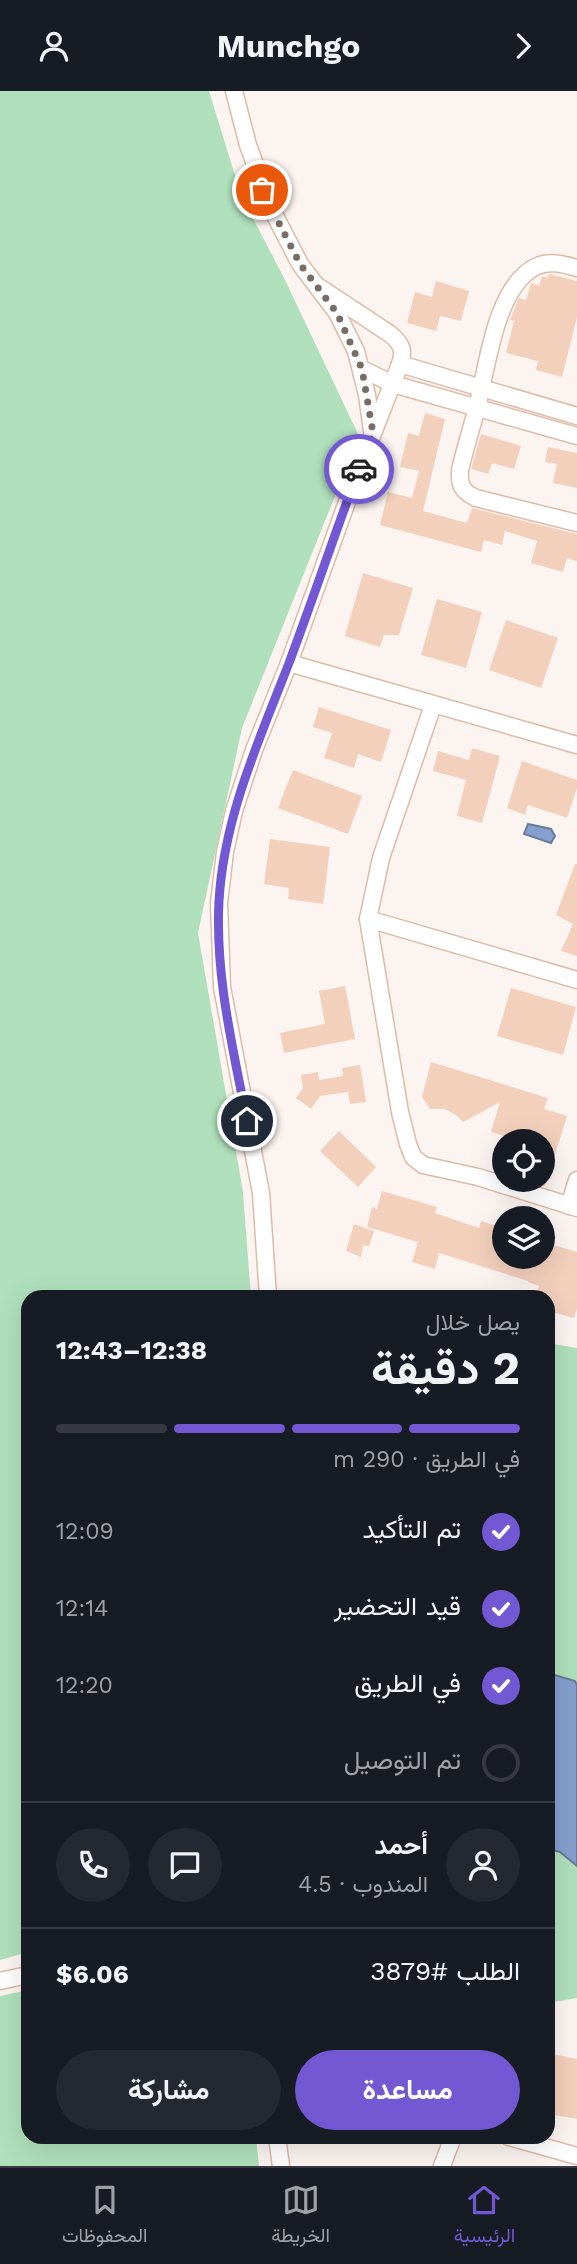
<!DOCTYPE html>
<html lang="ar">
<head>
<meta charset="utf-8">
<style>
  body { margin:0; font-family:"Work Sans",Vazirmatn,sans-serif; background:#242831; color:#f1f3f6; direction:rtl; height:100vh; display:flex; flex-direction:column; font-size:26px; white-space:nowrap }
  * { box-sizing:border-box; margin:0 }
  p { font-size:23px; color:#9ea1a6 }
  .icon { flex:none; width:38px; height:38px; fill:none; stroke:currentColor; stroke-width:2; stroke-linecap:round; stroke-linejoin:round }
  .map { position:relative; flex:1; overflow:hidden; direction:ltr }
  .side { position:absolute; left:21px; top:1199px; width:534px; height:854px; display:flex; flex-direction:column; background:#171b24; border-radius:21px; box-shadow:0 7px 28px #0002; direction:rtl }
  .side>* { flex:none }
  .tools { position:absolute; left:492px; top:1038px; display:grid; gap:14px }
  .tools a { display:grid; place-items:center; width:63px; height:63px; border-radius:50%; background:#171b24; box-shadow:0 7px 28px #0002; font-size:35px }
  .pin { position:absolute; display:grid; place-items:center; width:60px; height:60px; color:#fff; margin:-30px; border:4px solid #fff; border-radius:50%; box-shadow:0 2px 7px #0007 }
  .courier { position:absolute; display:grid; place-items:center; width:70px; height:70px; margin:-35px; border:5px solid #7258d2; border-radius:50%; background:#fff; color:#222; box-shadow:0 2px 9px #0007 }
  .headline em { font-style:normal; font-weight:700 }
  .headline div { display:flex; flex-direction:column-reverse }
  .headline { display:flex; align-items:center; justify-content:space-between; height:119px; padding:0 35px }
  h1 { font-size:46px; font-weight:700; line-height:52px }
  .bar { display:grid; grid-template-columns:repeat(4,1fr); gap:10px 7px; align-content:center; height:84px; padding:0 35px }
  .bar i { height:9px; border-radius:5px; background:#363941 }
  .bar .active { background:#7258d2 }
  .bar p { grid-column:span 4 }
  .line { display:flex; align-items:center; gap:18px; padding:0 35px; border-top:2px solid #363941 }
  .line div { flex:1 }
  .round { display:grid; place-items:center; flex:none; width:74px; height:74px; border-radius:37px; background:#242831 }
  ol { padding:0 35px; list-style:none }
  li { display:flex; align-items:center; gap:21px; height:77px }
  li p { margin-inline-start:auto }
  li .icon { padding:7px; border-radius:50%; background:#7258d2; color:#fff; stroke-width:4 }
  li:last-child { color:#9ea1a6 }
  li i { width:38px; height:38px; border:4px solid #363941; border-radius:50% }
  .primary-button { display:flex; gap:14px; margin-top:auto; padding:14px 35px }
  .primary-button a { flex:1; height:80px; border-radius:42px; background:#7258d2; color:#fff; font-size:28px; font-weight:700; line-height:80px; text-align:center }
  .primary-button a+a { background:#242831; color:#f1f3f6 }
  header { display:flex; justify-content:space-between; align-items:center; height:91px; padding:0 35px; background:#171b24; font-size:32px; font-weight:700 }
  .tab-bar { display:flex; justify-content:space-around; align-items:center; height:98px; border-top:2px solid #363941; background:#171b24; font-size:19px; color:#9ea1a6 }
  .tab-bar a { display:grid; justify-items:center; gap:4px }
  .tab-bar .active { color:#7258d2 }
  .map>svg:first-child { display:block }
</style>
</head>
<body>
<header><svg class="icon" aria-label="forward" viewBox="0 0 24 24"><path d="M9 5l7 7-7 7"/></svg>Munchgo<svg class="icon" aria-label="person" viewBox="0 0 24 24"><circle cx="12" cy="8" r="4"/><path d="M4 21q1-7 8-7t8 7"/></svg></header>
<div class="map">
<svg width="577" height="2075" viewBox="0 0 577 2075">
  <rect width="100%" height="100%" fill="#fcf4f0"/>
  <!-- green -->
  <g fill="#b0e0bb">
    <path d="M0,0H209L241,104L286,191L359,345L242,637L198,842L243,1101L251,1206H28V1861L0,1869Z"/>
    <path d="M548,1252L577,1257V1907L548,1912Z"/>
    <path d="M28,1899V2046H256L259,2075H0V1905Z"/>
  </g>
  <!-- water -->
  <g fill="#859fce" stroke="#6b7a98" stroke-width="2">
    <path d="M528,733L551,738L555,745L551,752L524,743Z"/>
    <path d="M548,1582L575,1590L577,1594V1775L560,1761L548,1758Z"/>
  </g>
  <!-- building -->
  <g fill="#f3d0bc">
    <path d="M549,183L577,190V226L562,286L536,279L538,270L506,262L514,230L510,229L519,207L526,209L531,192L539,195L542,185L547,187Z"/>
    <path d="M436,190L469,200L461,230L440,225L436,240L407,232L415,201L432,206Z"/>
    <path d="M425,322L445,328L423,420L467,432L472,417L577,443V470L567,467L563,481L531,472L537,450L505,440L502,454L484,449L481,461L380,434L388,401L412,407L419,380L400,376L408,342L419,345Z"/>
    <path d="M481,343L521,355L514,378L492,372L488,383L471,378Z"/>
    <path d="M548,356L577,362V397L553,392L557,373L545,371Z"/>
    <path d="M363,482L413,497L399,544H384L380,556L345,545Z"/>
    <path d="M437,508L482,521L466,577L421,564Z"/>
    <path d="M506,529L558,547L541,597L489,579Z"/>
    <path d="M319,616L391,639L381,671L358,663L354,677L324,667L332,642L313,636Z"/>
    <path d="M472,657L500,665L482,732L457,725L466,689L433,680L438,660L469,669Z"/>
    <path d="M522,670L577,689V697L567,727L528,714L525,724L507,717Z"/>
    <path d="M293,679L362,705L348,743L278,717Z"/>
    <path d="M270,748L330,756L323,813L288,808L289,797L264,793Z"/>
    <path d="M575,773H577V865L561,860L573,833L556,824Z"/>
    <path d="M345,895L355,948L284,962L280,942L325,933L319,900Z"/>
    <path d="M511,897L576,916L563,964L497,945Z"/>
    <path d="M431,971L548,1007L544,1018L567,1025L545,1095H542V1050H521L491,1041L500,1011L463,1031L456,1024L444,1018H430L422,1006Z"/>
    <path d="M360,974L366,1011L350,1013L348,1001L320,1005L311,1018L296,1007L303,997L301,984L318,981L319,989L343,985L342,977Z"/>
    <path d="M339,1040L376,1076L358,1096L320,1060Z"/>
    <path d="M382,1100L437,1116L435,1122L479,1137L481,1130L500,1136L499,1142L504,1144V1166H542L544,1151L577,1161V1218L574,1227L548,1220V1206H536L539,1195L528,1191V1190L439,1162L435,1178L412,1171L418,1151L367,1136L372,1116L377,1118Z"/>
    <path d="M354,1133L374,1140L369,1155L363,1154L361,1166L346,1160Z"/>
    <path d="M548,1962L577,1968V2028L548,2023Z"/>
  </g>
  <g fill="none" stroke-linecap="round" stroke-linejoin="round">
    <defs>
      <g id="minor">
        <path d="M234,0L248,54L270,115L300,173L337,222L356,260L367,304L372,340"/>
        <path d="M577,177C563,173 548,169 535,176C495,197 487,277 477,317C471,338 465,358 460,379C459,395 462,400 476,407L577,432"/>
        <path d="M400,273L577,325"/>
        <path d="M362,278L393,293L577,345"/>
        <path d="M289,572L577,654"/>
        <path d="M433,614L381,767L368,828L400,1021L408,1053L413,1066L423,1074L478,1086L577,1117"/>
        <path d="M368,828L577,889"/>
        <path d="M569,1115L577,1089"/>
        <path d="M268,1206L261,1102L222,896L219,812L225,761L234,720L254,659L289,572L356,386L400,273C405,259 401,252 390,243L319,196"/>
        <path d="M0,1890L28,1884"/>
        <path d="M277,2046L281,2075"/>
        <path d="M509,2046L577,2065"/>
        <path d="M442,2075L453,2046"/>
      </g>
    </defs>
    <!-- minor casing -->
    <use href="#minor" stroke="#debba8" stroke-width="19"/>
    <!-- minor -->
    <use href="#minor" stroke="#fff" stroke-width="16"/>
  </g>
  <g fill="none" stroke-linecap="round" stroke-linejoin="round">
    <!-- done -->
    <path stroke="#776c66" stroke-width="7" stroke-dasharray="0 12.6" d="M262,99L300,173L337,222L362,278L373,342L359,378"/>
    <!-- route -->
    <path stroke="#7258d2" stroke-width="9" d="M247,1030C233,957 215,885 219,810C224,725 259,650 289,572C313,508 335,442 359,378"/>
  </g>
</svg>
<div class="tools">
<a><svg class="icon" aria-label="locate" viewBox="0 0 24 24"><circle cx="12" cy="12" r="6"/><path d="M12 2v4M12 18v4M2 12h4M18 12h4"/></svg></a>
<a><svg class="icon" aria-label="layers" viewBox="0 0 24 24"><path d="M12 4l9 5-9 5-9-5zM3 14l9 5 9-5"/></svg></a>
</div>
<div class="pin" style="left:262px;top:99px;background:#ea580c"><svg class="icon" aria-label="bag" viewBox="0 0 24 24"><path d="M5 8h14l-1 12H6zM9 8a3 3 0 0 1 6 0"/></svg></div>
<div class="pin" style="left:247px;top:1030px;background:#1f2937"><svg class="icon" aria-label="home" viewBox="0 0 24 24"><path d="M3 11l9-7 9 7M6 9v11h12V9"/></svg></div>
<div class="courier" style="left:359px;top:378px"><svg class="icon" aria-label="car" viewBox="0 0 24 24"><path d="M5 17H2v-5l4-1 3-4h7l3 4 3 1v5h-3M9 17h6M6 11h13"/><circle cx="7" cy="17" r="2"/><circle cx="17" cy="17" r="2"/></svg></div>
<section class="side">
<div class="headline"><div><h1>2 دقيقة</h1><p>يصل خلال</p></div><em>12:38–12:43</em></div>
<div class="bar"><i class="active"></i><i class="active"></i><i class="active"></i><i></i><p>في الطريق · 290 m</p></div>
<ol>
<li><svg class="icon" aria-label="check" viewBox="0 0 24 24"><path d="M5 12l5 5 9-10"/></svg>تم التأكيد<p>12:09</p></li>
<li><svg class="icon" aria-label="check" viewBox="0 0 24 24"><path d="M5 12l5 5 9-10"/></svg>قيد التحضير<p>12:14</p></li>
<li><svg class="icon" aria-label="check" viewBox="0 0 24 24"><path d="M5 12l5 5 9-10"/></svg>في الطريق<p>12:20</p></li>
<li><i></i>تم التوصيل</li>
</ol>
<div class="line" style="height:126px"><a class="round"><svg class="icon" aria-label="person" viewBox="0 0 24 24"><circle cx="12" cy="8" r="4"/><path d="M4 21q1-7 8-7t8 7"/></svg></a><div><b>أحمد</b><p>المندوب · 4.5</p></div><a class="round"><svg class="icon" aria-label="chat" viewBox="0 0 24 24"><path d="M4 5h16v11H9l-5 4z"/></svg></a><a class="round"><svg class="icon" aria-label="phone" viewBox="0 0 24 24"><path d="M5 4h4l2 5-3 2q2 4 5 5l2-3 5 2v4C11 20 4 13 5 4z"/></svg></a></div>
<div class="line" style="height:91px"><div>الطلب #3879</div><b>$6.06</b></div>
<div class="primary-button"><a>مساعدة</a><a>مشاركة</a></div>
</section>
</div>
<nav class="tab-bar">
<a class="active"><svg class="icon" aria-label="home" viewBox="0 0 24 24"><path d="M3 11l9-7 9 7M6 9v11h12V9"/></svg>الرئيسية</a>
<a><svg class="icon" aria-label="map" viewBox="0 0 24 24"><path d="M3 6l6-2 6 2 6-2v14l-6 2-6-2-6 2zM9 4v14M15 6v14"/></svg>الخريطة</a>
<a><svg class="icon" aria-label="saved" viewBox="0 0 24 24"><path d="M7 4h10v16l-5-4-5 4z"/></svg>المحفوظات</a>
</nav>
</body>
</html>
